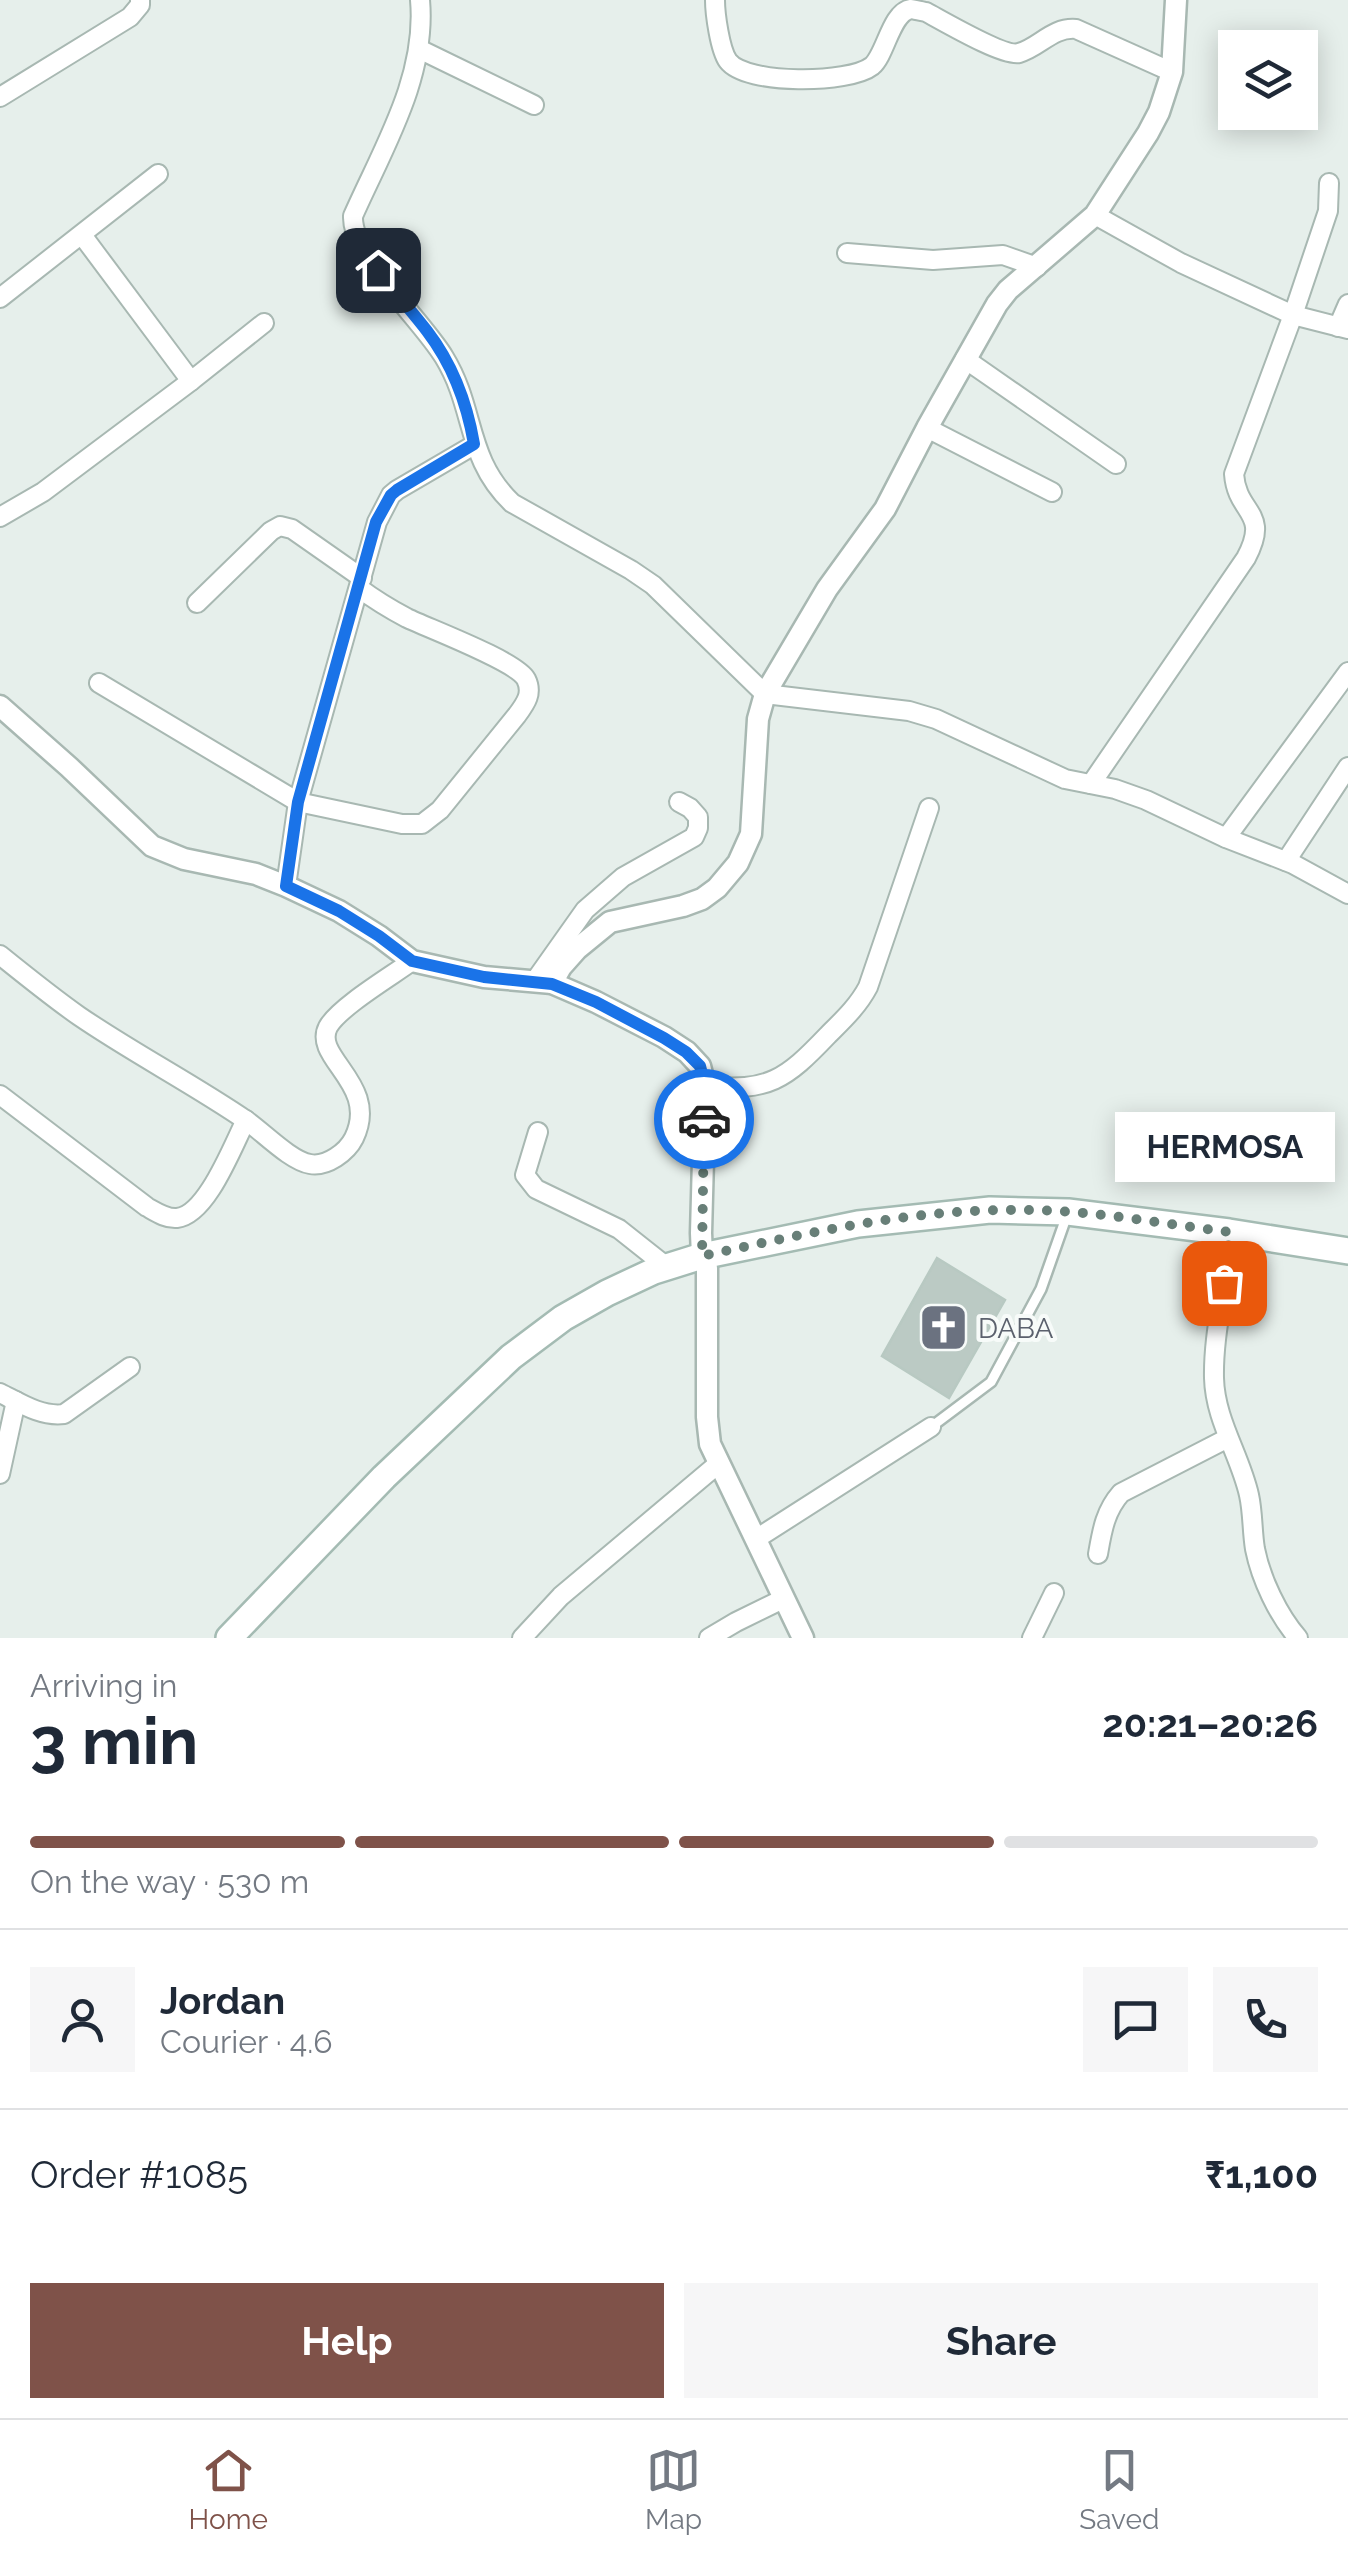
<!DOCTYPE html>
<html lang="en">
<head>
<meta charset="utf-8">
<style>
  body { margin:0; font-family:Raleway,sans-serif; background:#f6f6f7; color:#1f2937; height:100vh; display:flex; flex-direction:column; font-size:38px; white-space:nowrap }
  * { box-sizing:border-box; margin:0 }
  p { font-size:32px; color:#747a83 }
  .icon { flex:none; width:55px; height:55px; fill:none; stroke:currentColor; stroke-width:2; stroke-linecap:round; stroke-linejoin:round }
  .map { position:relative; height:1638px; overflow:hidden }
  .drawer { display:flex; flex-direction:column; background:#fff; flex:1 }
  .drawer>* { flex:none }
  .tools { position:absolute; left:1218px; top:30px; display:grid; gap:20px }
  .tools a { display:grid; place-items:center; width:100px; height:100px; border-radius:0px; background:#fff; box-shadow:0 5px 25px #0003; font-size:50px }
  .pin { position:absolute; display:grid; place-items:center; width:85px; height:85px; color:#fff; margin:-42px; border-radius:20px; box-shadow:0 5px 15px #0006 }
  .courier { position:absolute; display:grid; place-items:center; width:100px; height:100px; margin:-50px; border:8px solid #1a73e8; border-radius:50%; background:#fff; color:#222; box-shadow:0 2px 12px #0007 }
  .bubble { position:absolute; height:70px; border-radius:0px; background:#fff; box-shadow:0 5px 25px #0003; font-size:32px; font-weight:700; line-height:70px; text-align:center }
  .overview em { font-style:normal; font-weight:700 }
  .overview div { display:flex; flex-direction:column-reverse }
  .overview { display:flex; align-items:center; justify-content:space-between; height:170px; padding:0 30px }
  h1 { font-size:65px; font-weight:700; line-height:75px }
  .bar { display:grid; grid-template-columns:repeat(4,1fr); gap:15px 10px; align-content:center; height:120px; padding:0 30px }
  .bar i { height:12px; border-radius:8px; background:#e0e1e3 }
  .bar .active { background:#7f5249 }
  .bar p { grid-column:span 4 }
  .line { display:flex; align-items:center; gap:25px; padding:0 30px; border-top:2px solid #e0e1e3 }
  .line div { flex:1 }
  .round { display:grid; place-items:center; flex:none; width:105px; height:105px; border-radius:0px; background:#f6f6f7 }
  .button { display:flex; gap:20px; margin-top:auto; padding:20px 30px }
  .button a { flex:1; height:115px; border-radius:0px; background:#7f5249; color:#fff; font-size:40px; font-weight:700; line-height:115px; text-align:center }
  .button a+a { background:#f6f6f7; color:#1f2937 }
  .dock { display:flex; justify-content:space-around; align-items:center; height:140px; border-top:2px solid #e0e1e3; background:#fff; font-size:28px; color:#747a83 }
  .dock a { display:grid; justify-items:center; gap:5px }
  .dock .active { color:#7f5249 }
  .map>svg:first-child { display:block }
</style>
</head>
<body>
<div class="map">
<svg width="1348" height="1638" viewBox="0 0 1348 1638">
  <rect width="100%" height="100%" fill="#e6efeb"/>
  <!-- building -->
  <path fill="#bbcac4" stroke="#b8c9c2" stroke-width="2.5" d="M937,1258L1005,1300L949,1398L882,1356Z"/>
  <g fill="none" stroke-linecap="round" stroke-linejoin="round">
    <defs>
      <path id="service" d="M931,1427L991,1382L1041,1289L1067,1215"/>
      <g id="minor">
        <path d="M420,0C427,77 383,148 353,216C351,256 422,320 444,357C476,409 465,458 512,503L631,570L653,585L765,694L909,711L936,719L1065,779L1115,789L1146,800L1226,838L1293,864L1348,894"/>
        <path d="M715,0C715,14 720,50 728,61C746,85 849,84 872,66C886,54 891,12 911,9C912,9 925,12 926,12C943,21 1004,57 1019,53C1040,47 1052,27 1076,29L1172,72"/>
        <path d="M419,49L534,105"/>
        <path d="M0,97L130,17L140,5V0"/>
        <path d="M1095,215L1181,263L1293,315L1348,329"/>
        <path d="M82,235L191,381"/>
        <path d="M847,253L933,260L1003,255L1037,267"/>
        <path d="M0,298L158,174"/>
        <path d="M1338,327L1348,304"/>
        <path d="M965,359L1116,464"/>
        <path d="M927,428L1052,492"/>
        <path d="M0,517L43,492L191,381L264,323"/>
        <path d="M197,603L271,531L280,526L292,529L362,578"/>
        <path d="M99,683L298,802L402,824H422L440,810L517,715C526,703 533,693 526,679C516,661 430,629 407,618C390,609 375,600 359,588"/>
        <path d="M1091,784L1246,558C1271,511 1237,515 1234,474L1293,315L1328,211L1329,183"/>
        <path d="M1226,838L1348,672"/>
        <path d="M1286,861L1348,767"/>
        <path d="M286,886L298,802L377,522L391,495L397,490L474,445"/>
        <path d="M0,955C26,976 52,997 79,1016C133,1053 193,1084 247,1121C264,1133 291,1161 310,1164C327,1167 347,1152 354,1138C380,1084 312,1058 328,1027C339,1007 393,975 412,961"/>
        <path d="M534,982L585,910L623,877L694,837L698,828V817L690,808L679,802"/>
        <path d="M705,1086C769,1092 785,1080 828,1035C843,1020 858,1006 868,987L929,808"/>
        <path d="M0,1095L147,1207C156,1212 166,1219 177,1218C207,1215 233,1145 246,1120"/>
        <path d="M538,1132L525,1175L536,1189L619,1229L667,1267"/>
        <path d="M1229,1232C1228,1281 1213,1329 1214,1378C1215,1420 1240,1455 1249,1495C1253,1513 1252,1531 1255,1549C1261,1579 1278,1615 1298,1638"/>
        <path d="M0,1393C20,1403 41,1417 64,1414L130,1367"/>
        <path d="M0,1474L16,1401"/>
        <path d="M756,1539L931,1427"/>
        <path d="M1098,1554C1102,1531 1105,1511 1121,1493L1228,1438"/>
        <path d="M522,1638L561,1596L718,1464"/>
        <path d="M709,1638L736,1622L783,1599"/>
        <path d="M1032,1638L1054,1593"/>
      </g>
      <g id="tertiary">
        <path d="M0,706L69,767L152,846L184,859L256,874L286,886L339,911L379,936L412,961L484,977L552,983L596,1002L664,1037L687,1052L700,1066L705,1086L701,1233L702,1256L707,1268V1417L710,1444L803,1638"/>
        <path d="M552,983L561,967L577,949L610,922L683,906L702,899L717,888L738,863L751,834L758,719L765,694L827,589L885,509L927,428L997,304L1008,290L1095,215L1148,133L1159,112L1172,72L1176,0"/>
      </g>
      <path id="secondary" d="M229,1638L384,1477L511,1357L563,1318L607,1293L654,1271L702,1256L858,1224L990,1210L1068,1212L1229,1232L1348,1251"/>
    </defs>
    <!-- service casing -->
    <use href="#service" stroke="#a8b8b2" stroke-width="14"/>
    <!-- minor casing -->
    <use href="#minor" stroke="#a8b8b2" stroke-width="22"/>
    <!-- tertiary casing -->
    <use href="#tertiary" stroke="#a8b8b2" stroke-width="25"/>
    <!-- secondary casing -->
    <use href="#secondary" stroke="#a4bbb3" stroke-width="30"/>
    <!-- service -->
    <use href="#service" stroke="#fff" stroke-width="9"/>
    <!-- minor -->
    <use href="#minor" stroke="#fff" stroke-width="18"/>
    <!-- tertiary -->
    <use href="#tertiary" stroke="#fff" stroke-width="20"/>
    <!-- secondary -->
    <use href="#secondary" stroke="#fff" stroke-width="25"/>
  </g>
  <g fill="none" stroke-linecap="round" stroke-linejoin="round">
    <!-- done -->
    <path stroke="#687f78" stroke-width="10" stroke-dasharray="0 18" d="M704,1119L702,1256C808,1233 916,1208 1025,1210C1093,1210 1162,1224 1230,1232L1224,1283"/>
    <!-- route -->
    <path stroke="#1a73e8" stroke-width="12" d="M378,270C393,291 411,310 427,331C453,365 467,403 474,444L397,490L391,495L376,522L298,802L286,886L339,911L379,936L412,961L484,977L552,984L596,1002L664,1038L686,1052L700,1066L705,1086L704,1119"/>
  </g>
  <!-- icons -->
  <defs>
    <symbol id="church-square" viewBox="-11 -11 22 22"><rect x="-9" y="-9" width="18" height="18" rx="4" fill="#6b7280" stroke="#f7fbf9"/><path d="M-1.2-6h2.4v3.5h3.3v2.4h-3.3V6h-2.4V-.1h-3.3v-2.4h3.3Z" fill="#fff"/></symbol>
  </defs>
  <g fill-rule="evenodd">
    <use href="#church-square" x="916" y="1300" width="55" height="55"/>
  </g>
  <g text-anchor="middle" stroke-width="8" stroke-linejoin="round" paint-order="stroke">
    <!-- worship labels -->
    <g font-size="28" fill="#5b616d" stroke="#f7fbf9" text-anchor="start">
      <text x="978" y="1338">DABA</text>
    </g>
  </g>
</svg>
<div class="tools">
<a><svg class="icon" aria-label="layers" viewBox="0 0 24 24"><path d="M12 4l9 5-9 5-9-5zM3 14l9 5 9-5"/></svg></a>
</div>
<div class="pin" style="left:1224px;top:1283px;background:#ea580c"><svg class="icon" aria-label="bag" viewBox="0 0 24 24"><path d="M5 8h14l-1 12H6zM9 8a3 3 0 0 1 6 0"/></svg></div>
<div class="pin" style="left:378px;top:270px;background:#1f2937"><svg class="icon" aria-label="home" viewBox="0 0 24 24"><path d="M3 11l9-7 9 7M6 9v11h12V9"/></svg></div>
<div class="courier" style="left:704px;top:1119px"><svg class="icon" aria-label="car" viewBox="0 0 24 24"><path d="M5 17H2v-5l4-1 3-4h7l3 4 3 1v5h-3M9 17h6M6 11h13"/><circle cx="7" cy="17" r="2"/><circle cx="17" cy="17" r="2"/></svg></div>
<div class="bubble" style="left:1115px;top:1112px;width:220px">HERMOSA</div>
</div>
<section class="drawer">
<div class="overview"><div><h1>3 min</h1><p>Arriving in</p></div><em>20:21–20:26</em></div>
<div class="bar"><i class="active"></i><i class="active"></i><i class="active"></i><i></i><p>On the way · 530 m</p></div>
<div class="line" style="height:180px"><a class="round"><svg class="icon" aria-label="person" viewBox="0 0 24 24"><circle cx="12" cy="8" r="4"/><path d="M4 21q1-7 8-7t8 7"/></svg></a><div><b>Jordan</b><p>Courier · 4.6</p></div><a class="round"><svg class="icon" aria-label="chat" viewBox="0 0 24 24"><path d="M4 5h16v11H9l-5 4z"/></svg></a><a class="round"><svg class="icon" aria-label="phone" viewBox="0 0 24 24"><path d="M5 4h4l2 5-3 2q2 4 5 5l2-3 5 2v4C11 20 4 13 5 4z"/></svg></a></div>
<div class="line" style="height:130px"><div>Order #1085</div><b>₹1,100</b></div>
<div class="button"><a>Help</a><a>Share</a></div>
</section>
<nav class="dock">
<a class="active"><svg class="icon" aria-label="home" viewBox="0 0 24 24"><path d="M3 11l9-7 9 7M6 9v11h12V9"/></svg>Home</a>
<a><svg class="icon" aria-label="map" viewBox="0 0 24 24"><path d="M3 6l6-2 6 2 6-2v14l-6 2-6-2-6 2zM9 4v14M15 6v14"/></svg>Map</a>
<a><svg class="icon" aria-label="saved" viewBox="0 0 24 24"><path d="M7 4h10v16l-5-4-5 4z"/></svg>Saved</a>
</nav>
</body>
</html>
